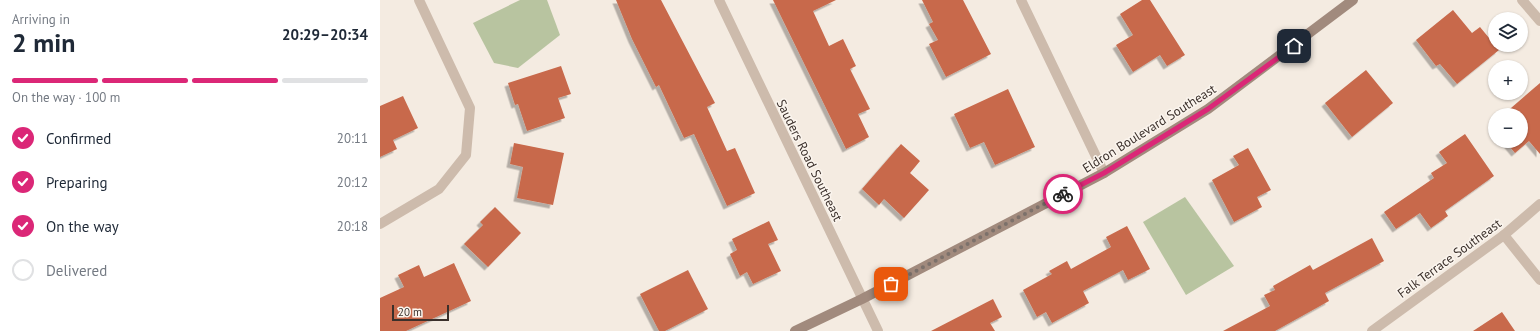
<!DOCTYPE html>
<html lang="en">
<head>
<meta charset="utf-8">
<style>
  body { margin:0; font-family:"PT Sans",sans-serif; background:#f6f6f7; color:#1f2937; height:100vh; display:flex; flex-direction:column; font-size:15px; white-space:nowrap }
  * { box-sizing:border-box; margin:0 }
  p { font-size:13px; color:#747a83 }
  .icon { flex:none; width:22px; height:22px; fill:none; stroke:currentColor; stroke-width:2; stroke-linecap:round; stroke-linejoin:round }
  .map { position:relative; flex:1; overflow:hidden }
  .drawer { display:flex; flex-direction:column; background:#fff; width:380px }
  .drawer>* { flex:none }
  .buttons { position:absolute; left:1108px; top:12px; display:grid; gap:8px }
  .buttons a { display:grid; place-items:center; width:40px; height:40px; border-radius:50%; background:#fff; box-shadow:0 1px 3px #0004; font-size:20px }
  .scale { position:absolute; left:12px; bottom:10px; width:57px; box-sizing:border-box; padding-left:4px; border:2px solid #3b302b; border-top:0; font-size:11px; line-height:14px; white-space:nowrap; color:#3b302b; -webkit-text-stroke:3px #fbf5ee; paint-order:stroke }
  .pin { position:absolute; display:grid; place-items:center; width:34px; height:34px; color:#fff; margin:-17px; border-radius:8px; box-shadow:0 2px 6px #0006 }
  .courier { position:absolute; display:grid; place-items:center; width:40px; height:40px; margin:-20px; border:3px solid #db2777; border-radius:50%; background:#fff; color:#222; box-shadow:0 1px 5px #0007 }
  .head em { font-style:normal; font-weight:800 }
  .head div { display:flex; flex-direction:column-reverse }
  .head { display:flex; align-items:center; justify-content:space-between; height:68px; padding:0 12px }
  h1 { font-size:26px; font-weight:800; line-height:30px }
  .bar { display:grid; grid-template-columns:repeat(4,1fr); gap:6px 4px; align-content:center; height:48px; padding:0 12px }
  .bar i { height:5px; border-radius:3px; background:#e0e1e3 }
  .bar .on { background:#db2777 }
  .bar p { grid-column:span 4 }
  ol { padding:0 12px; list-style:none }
  li { display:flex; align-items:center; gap:12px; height:44px }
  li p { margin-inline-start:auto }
  li .icon { padding:4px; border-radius:50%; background:#db2777; color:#fff; stroke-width:4 }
  li:last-child { color:#747a83 }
  li i { width:22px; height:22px; border:2px solid #e0e1e3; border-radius:50% }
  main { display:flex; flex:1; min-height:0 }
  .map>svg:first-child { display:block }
</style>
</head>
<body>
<main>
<section class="drawer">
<div class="head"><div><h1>2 min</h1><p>Arriving in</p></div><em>20:29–20:34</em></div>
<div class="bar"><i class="on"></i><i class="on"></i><i class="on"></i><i></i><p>On the way · 100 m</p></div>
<ol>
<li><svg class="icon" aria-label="check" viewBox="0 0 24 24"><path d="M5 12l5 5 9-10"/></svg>Confirmed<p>20:11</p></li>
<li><svg class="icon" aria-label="check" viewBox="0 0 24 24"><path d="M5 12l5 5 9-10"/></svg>Preparing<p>20:12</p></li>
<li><svg class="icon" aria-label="check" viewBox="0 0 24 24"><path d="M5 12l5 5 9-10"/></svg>On the way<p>20:18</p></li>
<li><i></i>Delivered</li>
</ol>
</section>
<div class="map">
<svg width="1160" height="331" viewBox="0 0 1160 331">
  <defs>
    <filter id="shadow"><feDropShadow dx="-3.5" dy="3.5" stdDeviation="0" flood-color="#0004"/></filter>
  </defs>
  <rect width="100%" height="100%" fill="#f4ebe1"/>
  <!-- green -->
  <g fill="#b8c4a0">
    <path d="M140,0H167L180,35L138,68L114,63L93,23Z"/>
    <path d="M805,197L854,266L806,295L763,222Z"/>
  </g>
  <!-- building -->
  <g fill="#c8694b" filter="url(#shadow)">
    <path d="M236,0H281L335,103L327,107L347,151L355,148L375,193L347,206L314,134L304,138L279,85L276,87L252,39Z"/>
    <path d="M393,0H456L433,11L449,46L463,39L476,66L470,69L490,109L478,114L489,137L466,149Z"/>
    <path d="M542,0H583L611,54L566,77L549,44L558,40L549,24L553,22Z"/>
    <path d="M762,0H770L805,55L787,66L780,55L753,72L736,45L753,35L740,14Z"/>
    <path d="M1073,10L1092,33L1100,27L1119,50L1077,84L1060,64L1056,66L1036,40Z"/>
    <path d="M181,66L191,94L178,98L185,118L147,131L138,104L135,105L128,83Z"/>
    <path d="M986,70L1013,103L972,137L945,103Z"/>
    <path d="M1160,83V154L1149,141L1135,153L1125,141H1141V115H1123Z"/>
    <path d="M628,89L655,147L615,165L604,142L590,148L574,114Z"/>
    <path d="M23,96L38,128L13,140L17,149L0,157V106Z"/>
    <path d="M1085,134L1114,176L1065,211L1068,216L1051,228L1040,213L1016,229L1004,212L1054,178L1051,173L1067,163L1059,152Z"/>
    <path d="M134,143L184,153L173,205L137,198L143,167L130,164Z"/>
    <path d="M521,144L540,161L530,173L549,190L524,218L504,199L499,205L482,189Z"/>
    <path d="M868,148L891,190L877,197L882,207L854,222L832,180L859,165L853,156Z"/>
    <path d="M115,207L141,233L108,267L84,244L103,225L100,222Z"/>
    <path d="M389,221L398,240L388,244L401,271L373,284L367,272L360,276L350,254L357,250L352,239Z"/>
    <path d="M747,226L770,269L748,280L743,270L703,291L709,303L672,323L666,312L657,317L643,290L672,274L669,271L687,261L691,269L731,247L726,237Z"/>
    <path d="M992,238L1004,261L945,293L949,301L895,331H843L890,306L884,295L895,290L893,286L930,265L933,270Z"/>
    <path d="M74,263L91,301L26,331H0V298L24,287L18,275L39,265L44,277Z"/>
    <path d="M308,270L328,309L285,331H279L260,294Z"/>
    <path d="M613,299L622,317L610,323L615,331H551Z"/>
    <path d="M1122,312L1135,331H1093Z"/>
  </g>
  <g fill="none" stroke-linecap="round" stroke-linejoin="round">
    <!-- street -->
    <g stroke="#cdbbac" stroke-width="10">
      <path d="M339,0L498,331"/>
      <path d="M641,0L724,173"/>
      <path d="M1142,0L1160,21"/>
      <path d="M0,224L59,189L86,155L90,108L39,0"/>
      <path d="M1124,235L1160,280"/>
      <path d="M992,331L1124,235L1160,204"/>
    </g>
    <!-- secondary -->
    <path stroke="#a18a7d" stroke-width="10" d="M415,331L482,299L724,173L828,109L973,0"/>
  </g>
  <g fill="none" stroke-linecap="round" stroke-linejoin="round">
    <!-- done -->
    <path stroke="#7c716b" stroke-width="4" stroke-dasharray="0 7.2" d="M511,284L683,194"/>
    <!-- route -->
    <path stroke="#db2777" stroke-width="5" d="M683,194L724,173L828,109L914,46"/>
  </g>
  <g text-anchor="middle" stroke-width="3" stroke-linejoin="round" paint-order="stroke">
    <!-- street labels -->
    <g font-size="13" fill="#3b302b" stroke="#fbf5ee">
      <text transform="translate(769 128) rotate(-32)" y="5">Eldron Boulevard Southeast</text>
      <text transform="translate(430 160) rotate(64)" y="5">Sauders Road Southeast</text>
      <text transform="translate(1069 258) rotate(-36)" y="5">Falk Terrace Southeast</text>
    </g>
  </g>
</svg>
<div class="buttons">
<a><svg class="icon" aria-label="layers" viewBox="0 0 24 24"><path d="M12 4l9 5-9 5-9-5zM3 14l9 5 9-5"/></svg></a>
<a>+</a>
<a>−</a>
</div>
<div class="scale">20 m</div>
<div class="pin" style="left:511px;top:284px;background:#ea580c"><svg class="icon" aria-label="bag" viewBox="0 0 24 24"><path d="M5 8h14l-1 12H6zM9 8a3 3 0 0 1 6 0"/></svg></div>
<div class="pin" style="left:914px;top:46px;background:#1f2937"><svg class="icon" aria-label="home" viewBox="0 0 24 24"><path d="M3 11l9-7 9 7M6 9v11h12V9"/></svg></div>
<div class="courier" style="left:683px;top:194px"><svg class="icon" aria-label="bike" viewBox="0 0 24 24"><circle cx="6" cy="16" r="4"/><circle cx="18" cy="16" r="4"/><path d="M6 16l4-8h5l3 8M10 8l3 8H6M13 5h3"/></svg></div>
</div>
</main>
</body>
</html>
